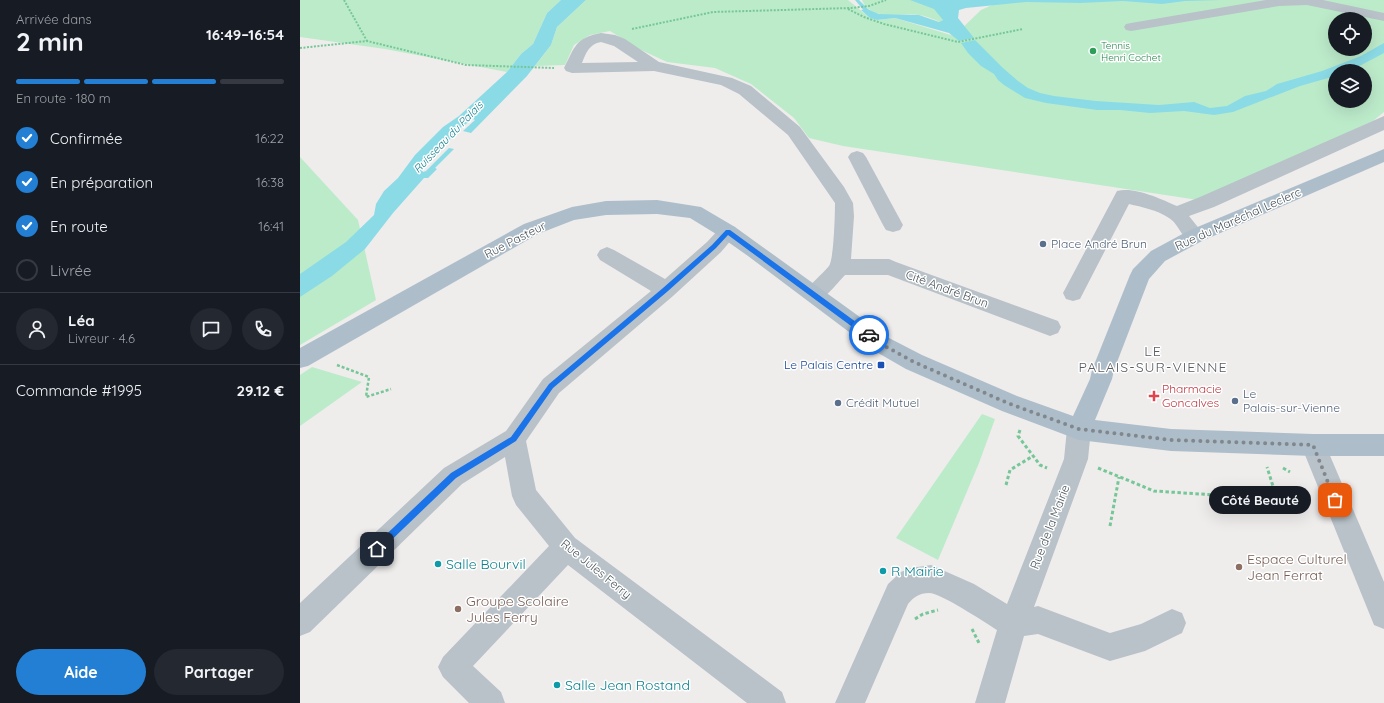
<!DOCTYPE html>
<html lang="fr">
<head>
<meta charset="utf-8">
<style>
  body { margin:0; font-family:Quicksand,sans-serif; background:#242831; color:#f1f3f6; height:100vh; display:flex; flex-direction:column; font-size:15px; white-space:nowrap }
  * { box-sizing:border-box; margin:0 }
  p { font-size:13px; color:#9ea1a6 }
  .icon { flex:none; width:22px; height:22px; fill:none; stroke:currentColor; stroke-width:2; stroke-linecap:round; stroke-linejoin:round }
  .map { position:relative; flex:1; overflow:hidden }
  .side { display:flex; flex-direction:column; background:#171b24; width:300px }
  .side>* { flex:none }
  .buttons { position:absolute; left:1028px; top:12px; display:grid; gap:8px }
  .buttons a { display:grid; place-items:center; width:44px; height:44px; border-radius:50%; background:#171b24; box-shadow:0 4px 16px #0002; font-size:20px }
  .pin { position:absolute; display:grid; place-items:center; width:34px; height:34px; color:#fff; margin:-17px; border-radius:8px; box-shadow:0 2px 6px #0006 }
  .courier { position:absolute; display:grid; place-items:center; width:40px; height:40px; margin:-20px; border:3px solid #1a73e8; border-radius:50%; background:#fff; color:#222; box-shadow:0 1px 5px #0007 }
  .bubble { position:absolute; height:28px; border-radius:14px; background:#171b24; box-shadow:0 4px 16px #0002; font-size:13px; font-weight:800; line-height:28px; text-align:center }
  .headline em { font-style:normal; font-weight:800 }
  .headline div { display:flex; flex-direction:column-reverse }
  .headline { display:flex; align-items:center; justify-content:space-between; height:68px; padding:0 16px }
  h1 { font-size:26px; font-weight:800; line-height:30px }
  .bar { display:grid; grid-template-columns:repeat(4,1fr); gap:6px 4px; align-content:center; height:48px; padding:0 16px }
  .bar i { height:5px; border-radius:3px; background:#363941 }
  .bar .on { background:#227fd3 }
  .bar p { grid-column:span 4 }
  .line { display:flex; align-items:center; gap:10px; padding:0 16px; border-top:1px solid #363941 }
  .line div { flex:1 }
  .round { display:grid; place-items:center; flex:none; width:42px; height:42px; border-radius:21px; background:#242831 }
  ol { padding:0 16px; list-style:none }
  li { display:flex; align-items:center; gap:12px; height:44px }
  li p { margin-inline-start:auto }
  li .icon { padding:4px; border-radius:50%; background:#227fd3; color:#fff; stroke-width:4 }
  li:last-child { color:#9ea1a6 }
  li i { width:22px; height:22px; border:2px solid #363941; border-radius:50% }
  .button { display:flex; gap:8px; margin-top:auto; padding:8px 16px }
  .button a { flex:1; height:46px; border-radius:24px; background:#227fd3; color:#fff; font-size:16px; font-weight:800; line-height:46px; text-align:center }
  .button a+a { background:#242831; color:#f1f3f6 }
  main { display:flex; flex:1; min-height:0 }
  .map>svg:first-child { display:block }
</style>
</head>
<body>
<main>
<section class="side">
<div class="headline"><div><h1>2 min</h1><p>Arrivée dans</p></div><em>16:49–16:54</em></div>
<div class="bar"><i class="on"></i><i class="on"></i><i class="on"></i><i></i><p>En route · 180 m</p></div>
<ol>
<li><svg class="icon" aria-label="check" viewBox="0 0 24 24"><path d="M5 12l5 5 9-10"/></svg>Confirmée<p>16:22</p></li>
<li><svg class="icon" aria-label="check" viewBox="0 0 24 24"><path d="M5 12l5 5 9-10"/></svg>En préparation<p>16:38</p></li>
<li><svg class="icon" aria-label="check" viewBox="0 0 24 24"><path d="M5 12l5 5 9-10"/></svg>En route<p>16:41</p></li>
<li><i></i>Livrée</li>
</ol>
<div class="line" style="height:72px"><a class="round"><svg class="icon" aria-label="person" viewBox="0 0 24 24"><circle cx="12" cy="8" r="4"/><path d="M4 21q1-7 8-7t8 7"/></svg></a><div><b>Léa</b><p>Livreur · 4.6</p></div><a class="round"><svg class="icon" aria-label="chat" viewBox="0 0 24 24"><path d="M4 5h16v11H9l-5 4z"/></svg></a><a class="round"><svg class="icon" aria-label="phone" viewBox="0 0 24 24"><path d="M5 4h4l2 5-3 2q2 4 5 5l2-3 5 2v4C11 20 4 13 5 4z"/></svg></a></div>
<div class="line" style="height:52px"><div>Commande #1995</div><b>29.12 €</b></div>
<div class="button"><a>Aide</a><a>Partager</a></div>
</section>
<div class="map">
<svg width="1084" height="703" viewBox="0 0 1084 703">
  <rect width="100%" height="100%" fill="#efecec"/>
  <!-- green -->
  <g fill="#bcebca" fill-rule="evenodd">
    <path d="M0,0H261L247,13L233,44L221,54L207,72L85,49L0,37Z"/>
    <path d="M286,0H548L570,18L577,20L595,18L654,36L681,10L703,0H1084V112L1073,121L898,200L543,146L509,138L494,118L451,84L415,68L367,62L339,49L310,31L290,35L274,45L265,65L235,66L251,45L257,27ZM1035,19H1065V49H1035ZM1035,71H1065V101H1035Z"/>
    <path d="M562,0H667L640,22C633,19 626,16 619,15C600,12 571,22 562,0Z"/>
    <path d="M0,157L58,220L76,300L0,345Z"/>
    <path d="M12,367L62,382L0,426V375Z"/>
    <path d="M682,414L695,419L679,463L638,560L596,538Z"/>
  </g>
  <!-- water -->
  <g fill="#8bdbe6">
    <path d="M261,0H286L257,27L251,45L227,76L171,133L163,131L175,120L173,119L156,131L144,147L122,170L123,172L126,171L149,148L154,149L135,168L137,169L128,178H124L93,213L65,249L32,276L0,297V274L46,242L74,215L76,204L84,191L98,178L115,155L143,127L159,116L207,72L221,54L233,44L247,13Z"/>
    <path d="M610,0H921L885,1L862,4L823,1L780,3L726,2L666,8L659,10L658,18L674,38L659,41L649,33L595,18L577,20L570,18L561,10L567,9L579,14L619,15L639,22L643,20L634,9Z"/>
    <path d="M675,40L703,68L718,81L728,88L740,93L754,96L796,101L859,105L894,102L910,108L927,106L945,96L966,91L977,84L1022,71L1061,56L1084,43V53L1050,71H1035V76L1000,86L933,112L914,115L884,111L850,113L820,110H797L746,103L725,98L704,85L698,80L694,74L681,66L668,53L661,43Z"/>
  </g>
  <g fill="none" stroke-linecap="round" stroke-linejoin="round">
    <!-- stream -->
    <path fill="#8bdbe6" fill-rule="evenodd" d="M555,0H559L569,10L573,12V14L565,12Z"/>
    <!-- path-far2 -->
    <g stroke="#76c798" stroke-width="2" stroke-dasharray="2 1.5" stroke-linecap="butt">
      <path d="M44,0L67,41"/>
      <path d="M548,9L564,17L584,24L658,42L723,29"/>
      <path d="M332,29L413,12L551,8L569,6L586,0"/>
      <path d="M0,48L67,41L166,65L254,68"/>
    </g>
    <!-- path-far1 -->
    <path stroke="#76c798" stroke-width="2.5" stroke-dasharray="3 2" stroke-linecap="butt" d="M37,365L69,377L66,397L91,389"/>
    <!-- path -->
    <g stroke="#76c798" stroke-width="3" stroke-dasharray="3.5 2.5" stroke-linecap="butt">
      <path d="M720,430L718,436L740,465L747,468"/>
      <path d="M798,468L854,491L977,499L967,467"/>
      <path d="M983,468L990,472"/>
      <path d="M706,485L710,470L733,456"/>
      <path d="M810,526L819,477"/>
      <path d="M615,619L623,614L638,610"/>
      <path d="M672,629L680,645"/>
    </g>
    <!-- minor -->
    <g fill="#b8c2c8" fill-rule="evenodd">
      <path d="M966,0H1023L1084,13V21L1007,5L979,6L831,31L826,30L824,27L826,24L831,23Z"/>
      <path d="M301,33L315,35L325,39L359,62L432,78L451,86L500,127L544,187L553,203L554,216L551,259H589L596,262L758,321L761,327L758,333L750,336L742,333L588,275H545C534,286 523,305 507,300L504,294C510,283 521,276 529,266C534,259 535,213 535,203L488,135L439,94L421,85L354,71L272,73L266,71L264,68C275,47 275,38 301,33ZM301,42L314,46L338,62L282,63C286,53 289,44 301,42Z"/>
      <path d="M1084,116V130L914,207L889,216L905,236L902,241C882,247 882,226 869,218C857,210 842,207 829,204L780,299L773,301L766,299L763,293L817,191C834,186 861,199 877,206L900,197Z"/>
      <path d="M557,151L563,153L566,157L603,225L600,230L593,232L586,230L583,225L548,157L551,153Z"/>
      <path d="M428,225L435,227L438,232L421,252L373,296L259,393L226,441L236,490L275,538L482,692L486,703H447L268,565L173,666L201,692L205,703H169L143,677L138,667L143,657L249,546L216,505L212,496L205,457L162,484L10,632L0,636V603L144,468L206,431L243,379L351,291L300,260L297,255L300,250L307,247L314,250L365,279L407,242L421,227Z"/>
      <path d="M779,418L787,421L791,429L788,459L734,607L738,606L810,633L841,624L872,609L882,613L886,623L882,633L845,651L810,661L738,634L724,636L705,703H675L697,630C684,622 641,593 629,593C619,593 614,597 608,604L565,703H535L588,584L601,572L611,568L631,565L674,584L707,604L764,459L767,429L771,421Z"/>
      <path d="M1013,434L1022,437L1084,582V629L1074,625L1001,445L1004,437Z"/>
    </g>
    <!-- major -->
    <path fill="#adbeca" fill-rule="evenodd" d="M1084,149V162L902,241L865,261L849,279L814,370L812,379L795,420L871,429L1013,434H1084V456H1013L871,451L779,440L702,411L606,369L573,350L448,256L421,237L390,218L357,214L306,215L274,220L238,234L8,366L0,368V348L224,224L272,207L306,201L357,200L401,207L435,227L589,338L622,355L717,396L773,416L790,379L792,370L830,275L833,269L851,251L888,231Z"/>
  </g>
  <!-- route -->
  <path fill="#1a73e8" d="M426,230H430L571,333V337H566L428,235L416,248L368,291L253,388L216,441L156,478L79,552H74V546L151,473L211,437L249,384L363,288L412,245Z"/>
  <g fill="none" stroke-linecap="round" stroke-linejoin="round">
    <!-- done -->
    <path stroke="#81878c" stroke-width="4" stroke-dasharray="0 7.2" d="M569,335L581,344L614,362L710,404L779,429L871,440L1013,445L1035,500"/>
  </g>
  <!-- markers -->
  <circle fill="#2e9e5b" stroke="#fff" stroke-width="1.5" cx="793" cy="51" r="4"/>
  <g fill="#5c6f8a" stroke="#fff" stroke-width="1.5">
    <circle cx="743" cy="244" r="4"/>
    <circle cx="935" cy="401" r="4"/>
    <circle cx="538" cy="403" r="4"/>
  </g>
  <rect fill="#1a4fb4" stroke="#fff" stroke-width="1.5" x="577" y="361" width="8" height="8" rx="2"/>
  <path fill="#e0444e" stroke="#fff" stroke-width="1.5" d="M852 390h4v4h4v4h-4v4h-4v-4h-4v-4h4z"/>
  <g fill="#0f9aa8" stroke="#fff" stroke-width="1.5">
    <circle cx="138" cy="564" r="4"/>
    <circle cx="583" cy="571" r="4"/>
    <circle cx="257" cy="685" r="4"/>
  </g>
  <g fill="#8d6e63" stroke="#fff" stroke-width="1.5">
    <circle cx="939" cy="567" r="4"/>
    <circle cx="158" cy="609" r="4"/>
  </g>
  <g text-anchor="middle" stroke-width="3" stroke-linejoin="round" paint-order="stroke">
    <!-- far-leisure labels -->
    <g font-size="10" fill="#27864d" stroke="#fff" text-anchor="start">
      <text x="801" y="49">Tennis<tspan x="801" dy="12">Henri Cochet</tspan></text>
    </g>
    <!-- far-water labels -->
    <g font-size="11" font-style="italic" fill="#138190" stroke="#fff">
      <text transform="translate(148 137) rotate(-46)" y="4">Ruisseau du Palais</text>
    </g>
    <!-- street labels -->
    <g font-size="12" fill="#465158" stroke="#fff">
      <text transform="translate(938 219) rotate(-24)" y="4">Rue du Maréchal Leclerc</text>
      <text transform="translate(215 240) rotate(-27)" y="4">Rue Pasteur</text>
      <text transform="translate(647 289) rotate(20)" y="4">Cité André Brun</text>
      <text transform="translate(750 527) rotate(-69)" y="4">Rue de la Mairie</text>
      <text transform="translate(296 569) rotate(39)" y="4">Rue Jules Ferry</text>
    </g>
    <!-- service labels -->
    <g font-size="12" fill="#4e5e75" stroke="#fff" text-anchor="start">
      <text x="751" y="248">Place André Brun</text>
      <text x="943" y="398">Le<tspan x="943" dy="14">Palais-sur-Vienne</tspan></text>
      <text x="546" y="407">Crédit Mutuel</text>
    </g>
    <!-- transit labels -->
    <g font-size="12" fill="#164399" stroke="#fff" text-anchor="end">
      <text x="573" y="369">Le Palais Centre</text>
    </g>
    <!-- health labels -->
    <g font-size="12" fill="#be3a42" stroke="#fff" text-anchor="start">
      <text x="862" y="393">Pharmacie<tspan x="862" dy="14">Goncalves</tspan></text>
    </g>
    <!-- quarter labels -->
    <g font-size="14" letter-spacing="1" fill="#595d61" stroke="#fff">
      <text x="853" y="356">LE<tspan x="853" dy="16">PALAIS-SUR-VIENNE</tspan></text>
    </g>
    <!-- near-education labels -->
    <g font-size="14" fill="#785e54" stroke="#fff" text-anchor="start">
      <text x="947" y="564">Espace Culturel<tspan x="947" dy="16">Jean Ferrat</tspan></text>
      <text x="166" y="606">Groupe Scolaire<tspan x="166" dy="16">Jules Ferry</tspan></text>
    </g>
    <!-- near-culture labels -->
    <g font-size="14" fill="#0d838f" stroke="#fff" text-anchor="start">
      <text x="146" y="569">Salle Bourvil</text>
      <text x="591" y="576">R Mairie</text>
      <text x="265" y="690">Salle Jean Rostand</text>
    </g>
  </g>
</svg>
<div class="buttons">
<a><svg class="icon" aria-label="locate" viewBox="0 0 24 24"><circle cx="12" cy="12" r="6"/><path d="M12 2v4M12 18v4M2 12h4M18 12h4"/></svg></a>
<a><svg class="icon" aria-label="layers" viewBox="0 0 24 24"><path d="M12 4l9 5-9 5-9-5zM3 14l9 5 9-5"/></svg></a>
</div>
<div class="pin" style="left:1035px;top:500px;background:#ea580c"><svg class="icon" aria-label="bag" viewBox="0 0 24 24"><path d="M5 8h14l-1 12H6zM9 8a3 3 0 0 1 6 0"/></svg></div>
<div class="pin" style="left:77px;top:549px;background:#1f2937"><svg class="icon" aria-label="home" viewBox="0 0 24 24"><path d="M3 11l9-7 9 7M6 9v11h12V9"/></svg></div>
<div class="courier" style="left:569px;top:335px"><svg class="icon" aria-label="car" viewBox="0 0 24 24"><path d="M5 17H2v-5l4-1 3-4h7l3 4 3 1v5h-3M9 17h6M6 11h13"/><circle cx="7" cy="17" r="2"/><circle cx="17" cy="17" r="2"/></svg></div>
<div class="bubble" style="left:909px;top:486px;width:102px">Côté Beauté</div>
</div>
</main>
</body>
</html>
